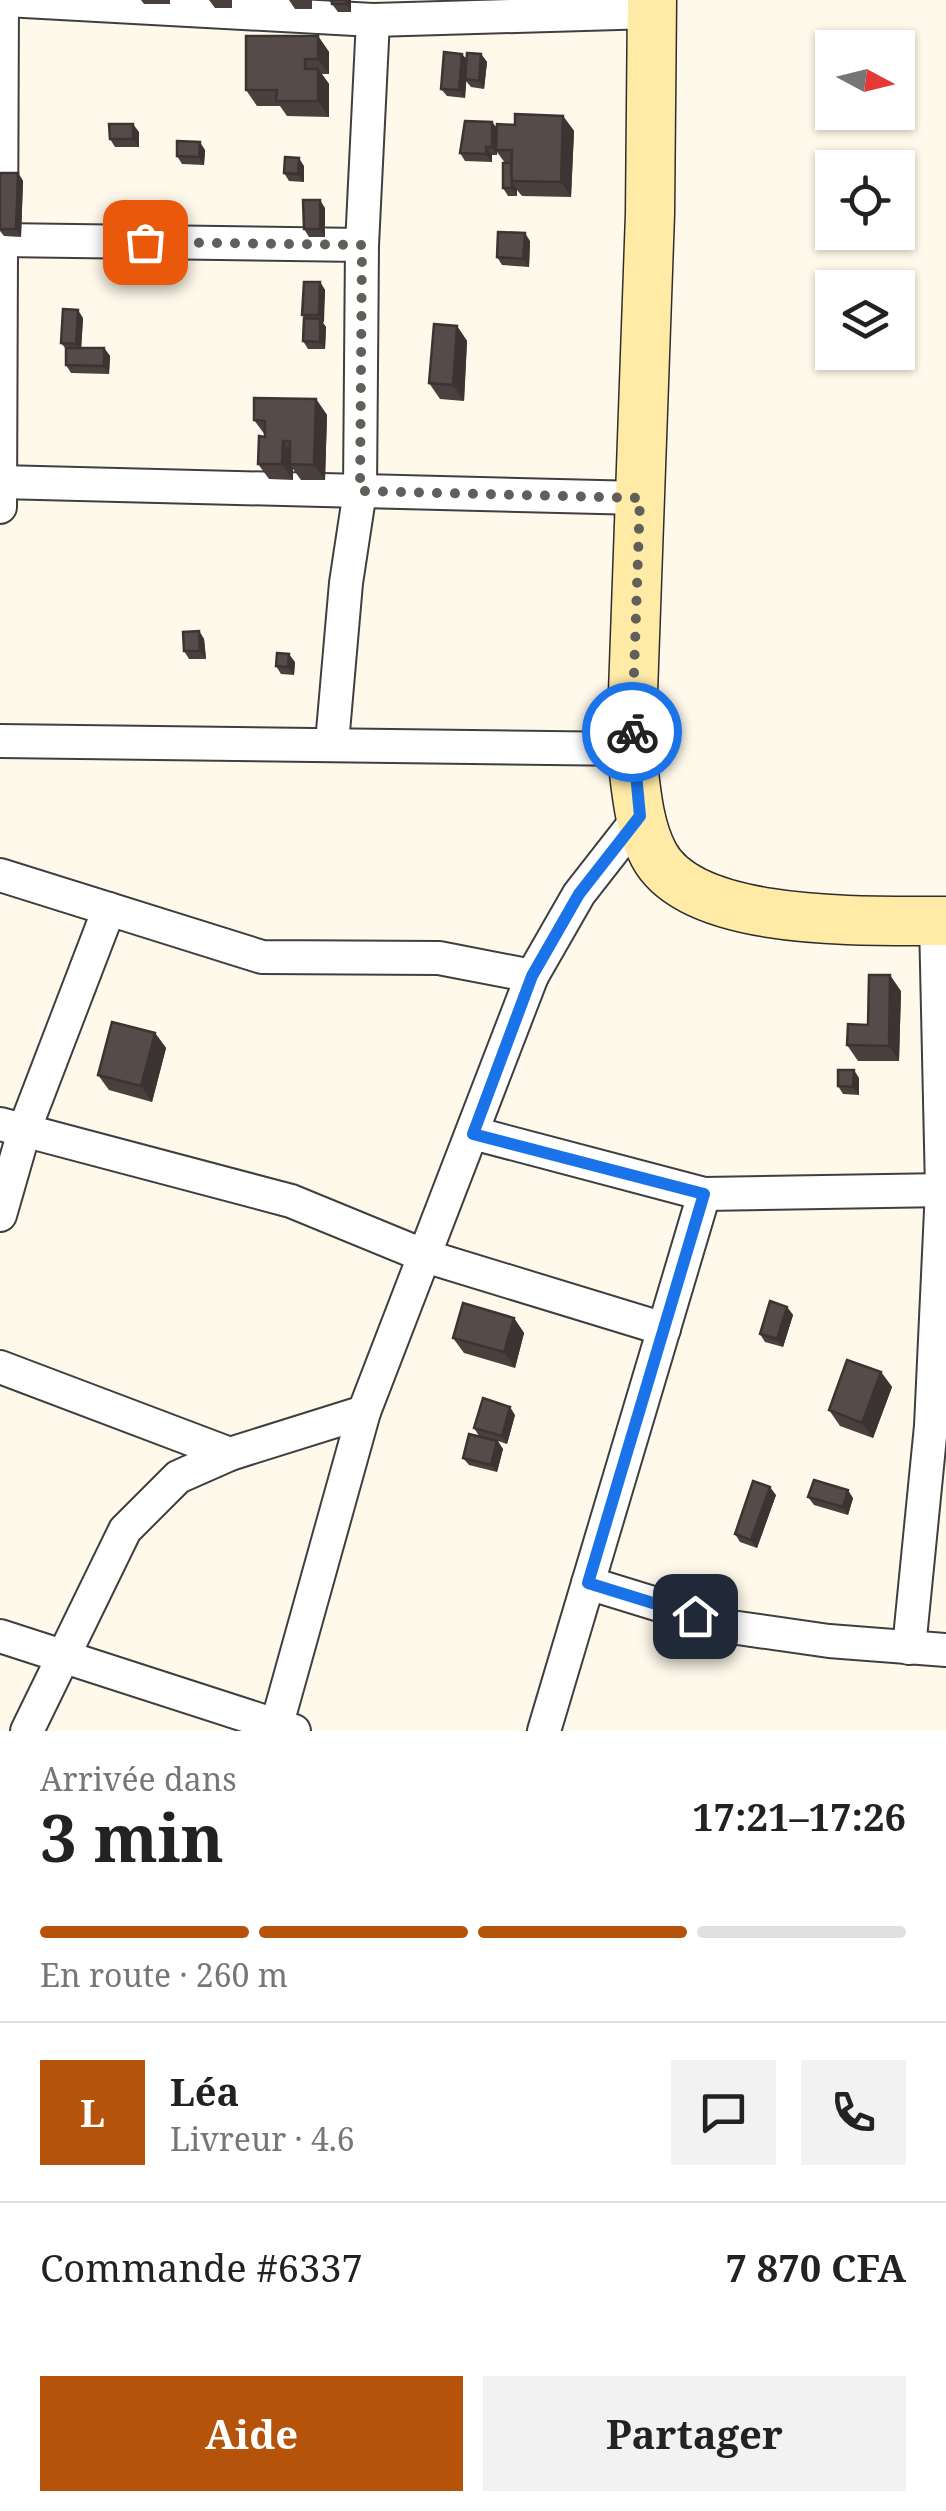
<!DOCTYPE html>
<html lang="fr">
<head>
<meta charset="utf-8">
<style>
  body { margin:0; font-family:"Noto Serif",serif; background:#f2f2f2; color:#222; height:100vh; display:flex; flex-direction:column; font-size:38px; white-space:nowrap }
  * { box-sizing:border-box; margin:0 }
  p { font-size:32px; color:#767676 }
  .icon { flex:none; width:55px; height:55px; fill:none; stroke:currentColor; stroke-width:2; stroke-linecap:round; stroke-linejoin:round }
  .map { position:relative; height:1731px; overflow:hidden }
  .drawer { display:flex; flex-direction:column; background:#fff; flex:1 }
  .drawer>* { flex:none }
  .needle { width:65px; rotate:97deg }
  .tools { position:absolute; left:815px; top:30px; display:grid; gap:20px }
  .tools a { display:grid; place-items:center; width:100px; height:100px; border-radius:0px; background:#fff; box-shadow:0 2px 8px #0004; font-size:50px }
  .pin { position:absolute; display:grid; place-items:center; width:85px; height:85px; color:#fff; margin:-42px; border-radius:20px; box-shadow:0 5px 15px #0006 }
  .courier { position:absolute; display:grid; place-items:center; width:100px; height:100px; margin:-50px; border:8px solid #1a73e8; border-radius:50%; background:#fff; color:#222; box-shadow:0 2px 12px #0007 }
  .head em { font-style:normal; font-weight:700 }
  .head div { display:flex; flex-direction:column-reverse }
  .head { display:flex; align-items:center; justify-content:space-between; height:170px; padding:0 40px }
  h1 { font-size:65px; font-weight:700; line-height:75px }
  .bar { display:grid; grid-template-columns:repeat(4,1fr); gap:15px 10px; align-content:center; height:120px; padding:0 40px }
  .bar i { height:12px; border-radius:8px; background:#e0e0e0 }
  .bar .on { background:#b45309 }
  .bar p { grid-column:span 4 }
  .line { display:flex; align-items:center; gap:25px; padding:0 40px; border-top:2px solid #e0e0e0 }
  .line div { flex:1 }
  .round { display:grid; place-items:center; flex:none; width:105px; height:105px; border-radius:0px; background:#f2f2f2 }
  .button { display:flex; gap:20px; margin-top:auto; padding:20px 40px }
  .button a { flex:1; height:115px; border-radius:0px; background:#b45309; color:#fff; font-size:40px; font-weight:700; line-height:115px; text-align:center }
  .button a+a { background:#f2f2f2; color:#222 }
  .map>svg:first-child { display:block }
</style>
</head>
<body>
<div class="map">
<svg width="946" height="1731" viewBox="0 0 946 1731">
  <rect width="100%" height="100%" fill="#fff9eb"/>
  <g fill="none" stroke-linecap="round" stroke-linejoin="round">
    <defs>
      <g id="street">
        <path d="M6,0L373,20L652,12"/>
        <path d="M1,240L362,245"/>
        <path d="M0,482L640,498"/>
        <path d="M0,507L2,0"/>
        <path d="M0,741L631,749"/>
        <path d="M332,743L346,583L360,491L362,245L373,20"/>
        <path d="M0,875L262,957L439,958L532,976"/>
        <path d="M0,1124L291,1201L425,1256L664,1329"/>
        <path d="M473,1133L704,1194L946,1190"/>
        <path d="M0,1215L25,1128L109,909"/>
        <path d="M0,1367L230,1454"/>
        <path d="M588,1583L731,1627L829,1641L946,1650"/>
        <path d="M0,1636L294,1731"/>
        <path d="M909,1648L931,1426L942,1189L936,921"/>
        <path d="M27,1731L125,1530L178,1477L230,1454L364,1412"/>
        <path d="M275,1731L364,1412L532,976L579,894L640,816"/>
        <path d="M544,1731L704,1194"/>
      </g>
      <path id="secondary" d="M652,0L650,214L631,749C636,784 637,823 654,855C694,929 872,920 946,921"/>
    </defs>
    <!-- street casing -->
    <use href="#street" stroke="#3f3f3f" stroke-width="36"/>
    <!-- secondary casing -->
    <use href="#secondary" stroke="#2e2e2e" stroke-width="51"/>
    <!-- street -->
    <use href="#street" stroke="#fff" stroke-width="32"/>
    <!-- secondary -->
    <use href="#secondary" stroke="#ffeba6" stroke-width="48"/>
  </g>
  <!-- wall -->
  <g fill="#4a403e">
    <path d="M141,0H170V4H144Z"/>
    <path d="M209,0H232V8H215Z"/>
    <path d="M289,0H312V9H295Z"/>
    <path d="M329,0H351V12H338Z"/>
    <path d="M318,36L329,52V74H322L329,84V117L287,116L280,106H257L246,90Z"/>
    <path d="M462,54L467,60L481,54L487,62L484,89L471,87L466,81L465,98L447,96L441,89Z"/>
    <path d="M563,116L574,131L571,197L522,196L517,190V196H508L503,188L505,163L497,152V155H492V162L465,161L460,153L492,122L497,128Z"/>
    <path d="M139,132V147H115L110,139Z"/>
    <path d="M205,150L204,165L182,164L177,156Z"/>
    <path d="M304,166V182L289,181L284,173Z"/>
    <path d="M0,173H18L23,181L21,237L4,236L0,231Z"/>
    <path d="M325,208V237H309L304,229Z"/>
    <path d="M530,241L529,267L502,265L497,257Z"/>
    <path d="M320,282L325,290L323,323L326,327L325,349H308L303,341L305,318L302,315Z"/>
    <path d="M83,318L81,348H104L110,356L109,374L71,373L66,365V349L61,343Z"/>
    <path d="M457,326L467,341L464,401L440,399L429,383Z"/>
    <path d="M316,399L327,415L325,480H301L293,469V480L269,479L258,464L265,435L254,420Z"/>
    <path d="M199,631L204,639L206,659H189L184,651Z"/>
    <path d="M295,662L294,675L281,674L276,666Z"/>
    <path d="M901,991L899,1061H858L847,1045Z"/>
    <path d="M155,1033L166,1048L152,1102L109,1090L98,1075Z"/>
    <path d="M859,1078V1095L843,1094L838,1086Z"/>
    <path d="M787,1307L793,1315L783,1347L765,1342L760,1334Z"/>
    <path d="M514,1318L524,1333L515,1368L464,1353L453,1338Z"/>
    <path d="M881,1372L892,1387L873,1438L840,1426L829,1410Z"/>
    <path d="M515,1415L507,1444L498,1441L503,1449L497,1472L469,1465L463,1458L479,1436L474,1428Z"/>
    <path d="M776,1495L757,1548L740,1542L735,1534Z"/>
    <path d="M808,1497L853,1498L848,1515L814,1505Z"/>
  </g>
  <!-- shaded-wall -->
  <g fill="#3c3432">
    <path d="M346,0H351V12L346,4Z"/>
    <path d="M318,36L329,52V74L318,59Z"/>
    <path d="M462,54L468,61L465,98L459,90Z"/>
    <path d="M481,54L487,62L484,89L479,81Z"/>
    <path d="M318,69L329,84V117L318,101Z"/>
    <path d="M563,116L574,131L571,197L561,182Z"/>
    <path d="M492,122L498,130L497,155L492,147Z"/>
    <path d="M133,124L139,132V147L133,139Z"/>
    <path d="M200,142L205,150L204,165L199,157Z"/>
    <path d="M486,147L492,155V162L486,154Z"/>
    <path d="M299,158L304,166V182L298,174Z"/>
    <path d="M18,173L23,181L21,237L16,229Z"/>
    <path d="M512,182L517,190V196L512,188Z"/>
    <path d="M320,200L325,208V237L320,229Z"/>
    <path d="M525,233L530,241L529,267L523,259Z"/>
    <path d="M320,282L325,290L324,323L319,315Z"/>
    <path d="M78,310L83,318L81,352L76,344Z"/>
    <path d="M320,319L326,327L325,349L320,342Z"/>
    <path d="M457,326L467,341L464,401L453,385Z"/>
    <path d="M104,348L110,356L109,374L104,366Z"/>
    <path d="M316,399L327,415L325,480L314,465Z"/>
    <path d="M283,441L294,456L290,464L293,469V480L282,464Z"/>
    <path d="M199,631L204,639L206,659L200,651Z"/>
    <path d="M289,654L295,662L294,675L288,667Z"/>
    <path d="M890,975L901,991L899,1061L889,1046Z"/>
    <path d="M155,1033L166,1048L152,1102L141,1086Z"/>
    <path d="M854,1070L859,1078V1095L853,1087Z"/>
    <path d="M787,1307L793,1315L783,1347L777,1339Z"/>
    <path d="M514,1318L524,1333L515,1368L504,1352Z"/>
    <path d="M881,1372L892,1387L873,1438L862,1423Z"/>
    <path d="M510,1407L515,1415L507,1444L502,1436Z"/>
    <path d="M497,1441L503,1449L497,1472L491,1465Z"/>
    <path d="M770,1487L776,1495L757,1548L751,1540Z"/>
    <path d="M848,1490L853,1498L848,1515L843,1507Z"/>
  </g>
  <!-- building -->
  <g fill="#564b48" stroke="#3c3432" stroke-width="2.5">
    <rect x="332" y="0" width="14" height="4"/>
    <path d="M246,36H318V59H305V69H318V101H276L277,90H246Z"/>
    <path d="M444,52L462,54L459,90L441,89Z"/>
    <path d="M467,53L481,54L479,81L465,79Z"/>
    <path d="M515,114L563,116L561,182L511,181L512,150H496L497,124L515,125Z"/>
    <path d="M465,121L492,122V147H486V154L460,153Z"/>
    <path d="M109,124H133V139H110Z"/>
    <path d="M177,141L200,142L199,157L177,156Z"/>
    <path d="M285,157L299,158L298,174L284,173Z"/>
    <path d="M503,163H511L512,188H503Z"/>
    <path d="M0,173H18L16,229H0Z"/>
    <path d="M303,200H320V229H304Z"/>
    <path d="M498,232L525,233L523,259L497,257Z"/>
    <path d="M304,282H320L319,315H302Z"/>
    <path d="M63,309L78,310L76,344L61,343Z"/>
    <path d="M304,318L320,319V342L303,341Z"/>
    <path d="M434,324L457,326L453,385L429,383Z"/>
    <path d="M66,348H104V366L66,365Z"/>
    <path d="M254,398L316,399L314,465L290,464V441H283L282,464H258L259,436L265,437V421L254,420Z"/>
    <path d="M199,631L200,651H184L183,632Z"/>
    <path d="M277,653L289,654L288,667L276,666Z"/>
    <path d="M869,975H890L889,1046L847,1045L848,1024L868,1025Z"/>
    <path d="M112,1022L155,1033L141,1086L98,1075Z"/>
    <path d="M838,1070H854L853,1087L838,1086Z"/>
    <path d="M770,1301L787,1307L777,1339L760,1334Z"/>
    <path d="M463,1303L514,1318L504,1352L453,1338Z"/>
    <path d="M847,1360L881,1372L862,1423L829,1410Z"/>
    <path d="M483,1398L510,1407L502,1436L474,1428Z"/>
    <path d="M469,1434L497,1441L491,1465L463,1458Z"/>
    <path d="M814,1480L848,1490L843,1507L808,1497Z"/>
    <path d="M753,1481L770,1487L751,1540L735,1534Z"/>
  </g>
  <g fill="none" stroke-linecap="round" stroke-linejoin="round">
    <!-- done -->
    <path stroke="#615f5a" stroke-width="10" stroke-dasharray="0 18" d="M145,242L362,245L360,491L640,498L632,732"/>
    <!-- route -->
    <path stroke="#1a73e8" stroke-width="12" d="M632,732L640,816L579,894L532,976L473,1134L704,1194L588,1583L695,1616"/>
  </g>
</svg>
<div class="tools">
<a><svg class="needle" viewBox="-14 -14 28 28"><path d="M0-13l5 13h-10z" fill="#e53935"/><path d="M0 13l5-13h-10z" fill="#767676"/></svg></a>
<a><svg class="icon" aria-label="locate" viewBox="0 0 24 24"><circle cx="12" cy="12" r="6"/><path d="M12 2v4M12 18v4M2 12h4M18 12h4"/></svg></a>
<a><svg class="icon" aria-label="layers" viewBox="0 0 24 24"><path d="M12 4l9 5-9 5-9-5zM3 14l9 5 9-5"/></svg></a>
</div>
<div class="pin" style="left:145px;top:242px;background:#ea580c"><svg class="icon" aria-label="bag" viewBox="0 0 24 24"><path d="M5 8h14l-1 12H6zM9 8a3 3 0 0 1 6 0"/></svg></div>
<div class="pin" style="left:695px;top:1616px;background:#1f2937"><svg class="icon" aria-label="home" viewBox="0 0 24 24"><path d="M3 11l9-7 9 7M6 9v11h12V9"/></svg></div>
<div class="courier" style="left:632px;top:732px"><svg class="icon" aria-label="bike" viewBox="0 0 24 24"><circle cx="6" cy="16" r="4"/><circle cx="18" cy="16" r="4"/><path d="M6 16l4-8h5l3 8M10 8l3 8H6M13 5h3"/></svg></div>
</div>
<section class="drawer">
<div class="head"><div><h1>3 min</h1><p>Arrivée dans</p></div><em>17:21–17:26</em></div>
<div class="bar"><i class="on"></i><i class="on"></i><i class="on"></i><i></i><p>En route · 260 m</p></div>
<div class="line" style="height:180px"><b class="round" style="background:#b45309;color:#fff">L</b><div><b>Léa</b><p>Livreur · 4.6</p></div><a class="round"><svg class="icon" aria-label="chat" viewBox="0 0 24 24"><path d="M4 5h16v11H9l-5 4z"/></svg></a><a class="round"><svg class="icon" aria-label="phone" viewBox="0 0 24 24"><path d="M5 4h4l2 5-3 2q2 4 5 5l2-3 5 2v4C11 20 4 13 5 4z"/></svg></a></div>
<div class="line" style="height:130px"><div>Commande #6337</div><b>7 870 CFA</b></div>
<div class="button"><a>Aide</a><a>Partager</a></div>
</section>
</body>
</html>
